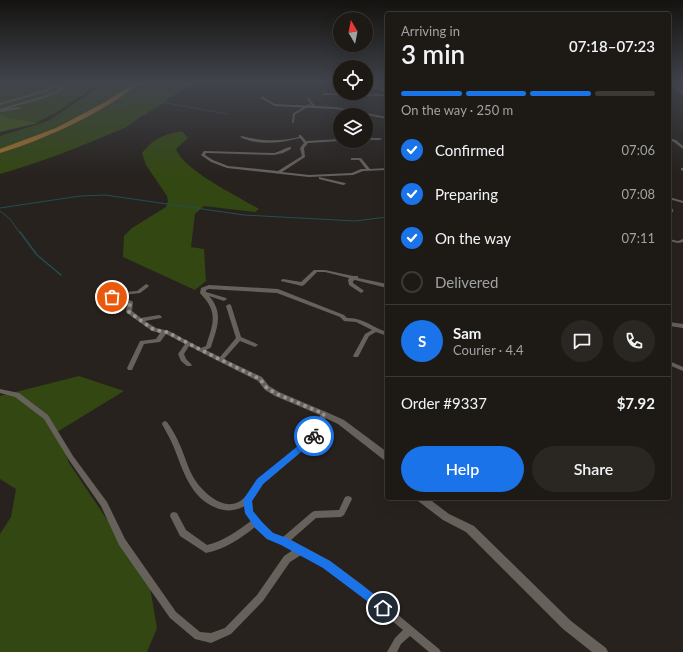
<!DOCTYPE html>
<html lang="en">
<head>
<meta charset="utf-8">
<style>
  body { margin:0; font-family:Lato,sans-serif; background:#2a2723; color:#f1f3f6; height:100vh; display:flex; flex-direction:column; font-size:15px; white-space:nowrap }
  * { box-sizing:border-box; margin:0 }
  p { font-size:13px; color:#a0a1a1 }
  .icon { flex:none; width:22px; height:22px; fill:none; stroke:currentColor; stroke-width:2; stroke-linecap:round; stroke-linejoin:round }
  .map { position:relative; flex:1; overflow:hidden }
  .panel { position:absolute; left:385px; top:12px; width:286px; height:488px; display:flex; flex-direction:column; background:#1d1a16; border-radius:4px; box-shadow:0 4px 16px #0002,0 0 0 1px #3b3835 }
  .panel>* { flex:none }
  .needle { width:26px; rotate:350deg }
  .tools { position:absolute; left:333px; top:12px; display:grid; gap:8px }
  .tools a { display:grid; place-items:center; width:40px; height:40px; border-radius:50%; background:#1d1a16; box-shadow:0 4px 16px #0002,0 0 0 1px #3b3835; font-size:20px }
  .pin { position:absolute; display:grid; place-items:center; width:34px; height:34px; color:#fff; margin:-17px; border:2px solid #fff; border-radius:50%; box-shadow:0 1px 4px #0007 }
  .courier { position:absolute; display:grid; place-items:center; width:40px; height:40px; margin:-20px; border:3px solid #1a73e8; border-radius:50%; background:#fff; color:#222; box-shadow:0 1px 5px #0007 }
  .headline em { font-style:normal; font-weight:600 }
  .headline div { display:flex; flex-direction:column-reverse }
  .headline { display:flex; align-items:center; justify-content:space-between; height:68px; padding:0 16px }
  h1 { font-size:26px; font-weight:600; line-height:30px }
  .bar { display:grid; grid-template-columns:repeat(4,1fr); gap:6px 4px; align-content:center; height:48px; padding:0 16px }
  .bar i { height:5px; border-radius:3px; background:#3b3835 }
  .bar .active { background:#1a73e8 }
  .bar p { grid-column:span 4 }
  .line { display:flex; align-items:center; gap:10px; padding:0 16px; border-top:1px solid #3b3835 }
  .line div { flex:1 }
  .round { display:grid; place-items:center; flex:none; width:42px; height:42px; border-radius:21px; background:#2a2723 }
  ol { padding:0 16px; list-style:none }
  li { display:flex; align-items:center; gap:12px; height:44px }
  li p { margin-inline-start:auto }
  li .icon { padding:4px; border-radius:50%; background:#1a73e8; color:#fff; stroke-width:4 }
  li:last-child { color:#a0a1a1 }
  li i { width:22px; height:22px; border:2px solid #3b3835; border-radius:50% }
  .primary-button { display:flex; gap:8px; margin-top:auto; padding:8px 16px }
  .primary-button a { flex:1; height:46px; border-radius:24px; background:#1a73e8; color:#fff; font-size:16px; font-weight:600; line-height:46px; text-align:center }
  .primary-button a+a { background:#2a2723; color:#f1f3f6 }
  .map>svg:first-child { display:block }
</style>
</head>
<body>
<div class="map">
<svg width="683" height="652" viewBox="0 0 683 652">
  <rect width="100%" height="100%" fill="#27221e"/>
  <!-- green -->
  <g fill="#334712">
    <path d="M0,83H100L57,112L36,123L0,122Z"/>
    <path d="M105,83H192L145,115C136,118 131,126 122,129C82,146 42,162 0,174V136L48,121Z"/>
    <path d="M182,131L188,138L176,149C183,170 239,197 259,209L255,212L204,206L195,214L191,247L204,249L206,281L195,290L123,257L124,236L132,228L166,207L168,201L167,196L146,165L142,153C154,138 163,135 182,131Z"/>
    <path d="M79,376L124,391L57,432L69,463L149,582L157,628L147,652H0V534L11,517L16,489L0,479V396Z"/>
  </g>
  <!-- forest -->
  <path fill="#3f5814" d="M0,114L8,118L38,123L0,132Z"/>
  <g fill="none" stroke-linecap="round" stroke-linejoin="round">
    <!-- stream-far1 -->
    <g stroke="#224f50" stroke-width="1">
      <path d="M105,106L156,101L227,114"/>
      <path d="M77,110L97,107"/>
      <path d="M0,144L51,125L128,83"/>
      <path d="M0,208L80,196L105,195L244,215L355,221L387,217"/>
      <path d="M0,211L10,219L20,233"/>
    </g>
    <!-- stream -->
    <path stroke="#224f50" stroke-width="1.5" d="M20,232L37,255L61,275"/>
    <!-- pedestrian -->
    <path stroke="#67615c" stroke-width="2" d="M293,122L294,114L309,105"/>
    <!-- minor -->
    <g fill="#67615c" fill-rule="evenodd">
      <path d="M59,83H63L58,86L63,88V90L45,98L6,109L19,107L20,108V109L0,112V109L43,96L60,89L56,87L46,92L0,105V103L44,90Z"/>
      <path d="M669,83H672L683,92V94Z"/>
      <path d="M366,85L383,88L387,92V94L381,90L366,87Z"/>
      <path d="M323,93L387,94V96L322,95Z"/>
      <path d="M262,96L275,104L312,106L307,98L308,97L315,106L336,107L387,117V119L336,109L274,106L261,98Z"/>
      <path d="M299,135H301L306,141L340,139V141L308,143L304,148L305,157L282,172L309,175L352,173L361,169H366L359,160H351V158H361L370,169L387,168V170L363,171L353,175L309,177L227,168L211,162L201,155L204,151H205L274,153C279,152 286,147 291,147V149L283,153L274,155L209,153H206L205,155L213,160L228,166L278,171L302,156L300,148L304,143L300,138C281,143 258,146 240,137L242,136C261,141 279,142 299,137Z"/>
      <path d="M366,138H380L382,139L380,140H366Z"/>
      <path d="M669,138L676,140L683,146V149L674,142L669,140Z"/>
      <path d="M681,168H683V171L681,170Z"/>
      <path d="M319,177L345,183L346,184L343,185L319,179Z"/>
      <path d="M669,197L683,201V203L669,199Z"/>
      <path d="M669,206C671,206 674,210 673,212H671L669,210Z"/>
      <path d="M669,239L678,241L683,239V242L678,243L669,241Z"/>
      <path d="M314,270H325L353,276H358V278L387,284V288L355,280L353,281V283L363,290L364,291L361,293L349,285L348,280L349,278L325,272H317L304,285L302,286L281,281V280L283,279L301,282Z"/>
      <path d="M146,284L148,285L149,286L148,287L140,293L115,296L132,301L133,302L132,311L141,318L159,315L161,316L162,317L161,318L145,321L156,328L169,331L201,348L206,346C213,323 219,313 200,293L201,288L209,285L278,289L344,315L347,318C363,317 373,328 387,332V336L376,332L369,336L358,357H354L353,356L365,334L372,330L356,322L344,321L340,317L277,293L209,289L206,290V292L226,298L227,299L224,301L209,296C224,313 217,328 211,347L210,348L206,350L220,357L236,338L226,306L229,304L231,305L241,337L257,344L258,345L255,347L240,341L224,359L262,377L269,386L279,392L326,412L327,414L321,431L314,441L263,484L252,501L253,512L261,522L273,533L283,537L311,513L314,511L339,510L345,497L348,496L351,497L352,499L344,515L341,517L316,518L291,540L330,561L361,584L439,649L441,652H429L410,636L401,644L397,652H387L395,638L403,630L355,590L324,567L301,555L290,562L263,601L231,634L211,643L195,639L170,618L119,545L101,506L69,460L44,419L15,397L0,393V389L19,393L48,415L73,456L107,502L125,539L176,612L200,632L211,633L225,628L257,595L284,556L293,550L282,544L267,539L255,527C240,539 225,549 206,553L180,536L170,516L171,513L174,512L177,513L186,530L207,545C224,541 237,531 251,521L245,513V506C233,512 224,512 212,506C188,494 182,466 172,443C169,436 165,430 162,424L163,422L165,421L167,422C172,429 176,436 179,443C185,456 188,469 195,480C205,495 228,515 245,497C250,492 253,485 257,480C262,475 269,471 274,466C286,456 298,447 310,437L315,430L320,415L275,396L265,390L258,381L218,361L189,346L184,354L186,359L192,365L191,366H187L181,361L178,354L185,344L166,334L160,342L144,344L132,370H128L127,368L140,341L156,339L160,333L152,331L127,313L126,312L127,303L110,298L109,297L111,294L113,293L137,291Z"/>
      <path d="M669,361L683,367V371L669,365Z"/>
    </g>
    <!-- tertiary -->
    <g fill="#67615c" fill-rule="evenodd">
      <path d="M669,322L683,324V328L669,326Z"/>
      <path d="M324,411L344,420L387,452V461L384,460L338,424L321,416L320,414L321,412Z"/>
      <path d="M416,498H428L449,514L474,526L571,621L606,648L608,652H592L563,629L466,532L443,520L418,501Z"/>
    </g>
    <!-- primary -->
    <path fill="#a47230" fill-rule="evenodd" d="M134,83H140C102,113 46,139 0,153V149L56,128L107,101Z"/>
  </g>
  <!-- sky -->
  <linearGradient id="sky" x2="0" y2="1"><stop stop-color="#151310"/><stop offset="0.47" stop-color="#41444c"/><stop offset="1" stop-color="#41444c" stop-opacity="0"/></linearGradient>
  <rect width="683" height="175" fill="url(#sky)"/>
  <!-- route -->
  <path fill="#1a73e8" d="M314,433L318,436L316,439L263,484L252,501L253,511L262,522L273,533L287,538L330,561L387,604L388,608L387,611L383,613L323,568L281,545L267,539L255,528L245,513L243,500L257,479Z"/>
  <g fill="none" stroke-linecap="round" stroke-linejoin="round">
    <!-- done -->
    <path stroke="#989490" stroke-width="4" stroke-dasharray="0 7.2" d="M112,297L130,302L129,312L154,330L167,332L201,350L260,379L267,388L277,394L324,414L314,436"/>
  </g>
</svg>
<div class="tools">
<a><svg class="needle" viewBox="-14 -14 28 28"><path d="M0-13l5 13h-10z" fill="#e53935"/><path d="M0 13l5-13h-10z" fill="#a0a1a1"/></svg></a>
<a><svg class="icon" aria-label="locate" viewBox="0 0 24 24"><circle cx="12" cy="12" r="6"/><path d="M12 2v4M12 18v4M2 12h4M18 12h4"/></svg></a>
<a><svg class="icon" aria-label="layers" viewBox="0 0 24 24"><path d="M12 4l9 5-9 5-9-5zM3 14l9 5 9-5"/></svg></a>
</div>
<div class="pin" style="left:112px;top:297px;background:#ea580c"><svg class="icon" aria-label="bag" viewBox="0 0 24 24"><path d="M5 8h14l-1 12H6zM9 8a3 3 0 0 1 6 0"/></svg></div>
<div class="pin" style="left:383px;top:608px;background:#1f2937"><svg class="icon" aria-label="home" viewBox="0 0 24 24"><path d="M3 11l9-7 9 7M6 9v11h12V9"/></svg></div>
<div class="courier" style="left:314px;top:436px"><svg class="icon" aria-label="bike" viewBox="0 0 24 24"><circle cx="6" cy="16" r="4"/><circle cx="18" cy="16" r="4"/><path d="M6 16l4-8h5l3 8M10 8l3 8H6M13 5h3"/></svg></div>
<section class="panel">
<div class="headline"><div><h1>3 min</h1><p>Arriving in</p></div><em>07:18–07:23</em></div>
<div class="bar"><i class="active"></i><i class="active"></i><i class="active"></i><i></i><p>On the way · 250 m</p></div>
<ol>
<li><svg class="icon" aria-label="check" viewBox="0 0 24 24"><path d="M5 12l5 5 9-10"/></svg>Confirmed<p>07:06</p></li>
<li><svg class="icon" aria-label="check" viewBox="0 0 24 24"><path d="M5 12l5 5 9-10"/></svg>Preparing<p>07:08</p></li>
<li><svg class="icon" aria-label="check" viewBox="0 0 24 24"><path d="M5 12l5 5 9-10"/></svg>On the way<p>07:11</p></li>
<li><i></i>Delivered</li>
</ol>
<div class="line" style="height:72px"><b class="round" style="background:#1a73e8;color:#fff">S</b><div><b>Sam</b><p>Courier · 4.4</p></div><a class="round"><svg class="icon" aria-label="chat" viewBox="0 0 24 24"><path d="M4 5h16v11H9l-5 4z"/></svg></a><a class="round"><svg class="icon" aria-label="phone" viewBox="0 0 24 24"><path d="M5 4h4l2 5-3 2q2 4 5 5l2-3 5 2v4C11 20 4 13 5 4z"/></svg></a></div>
<div class="line" style="height:52px"><div>Order #9337</div><b>$7.92</b></div>
<div class="primary-button"><a>Help</a><a>Share</a></div>
</section>
</div>
</body>
</html>
